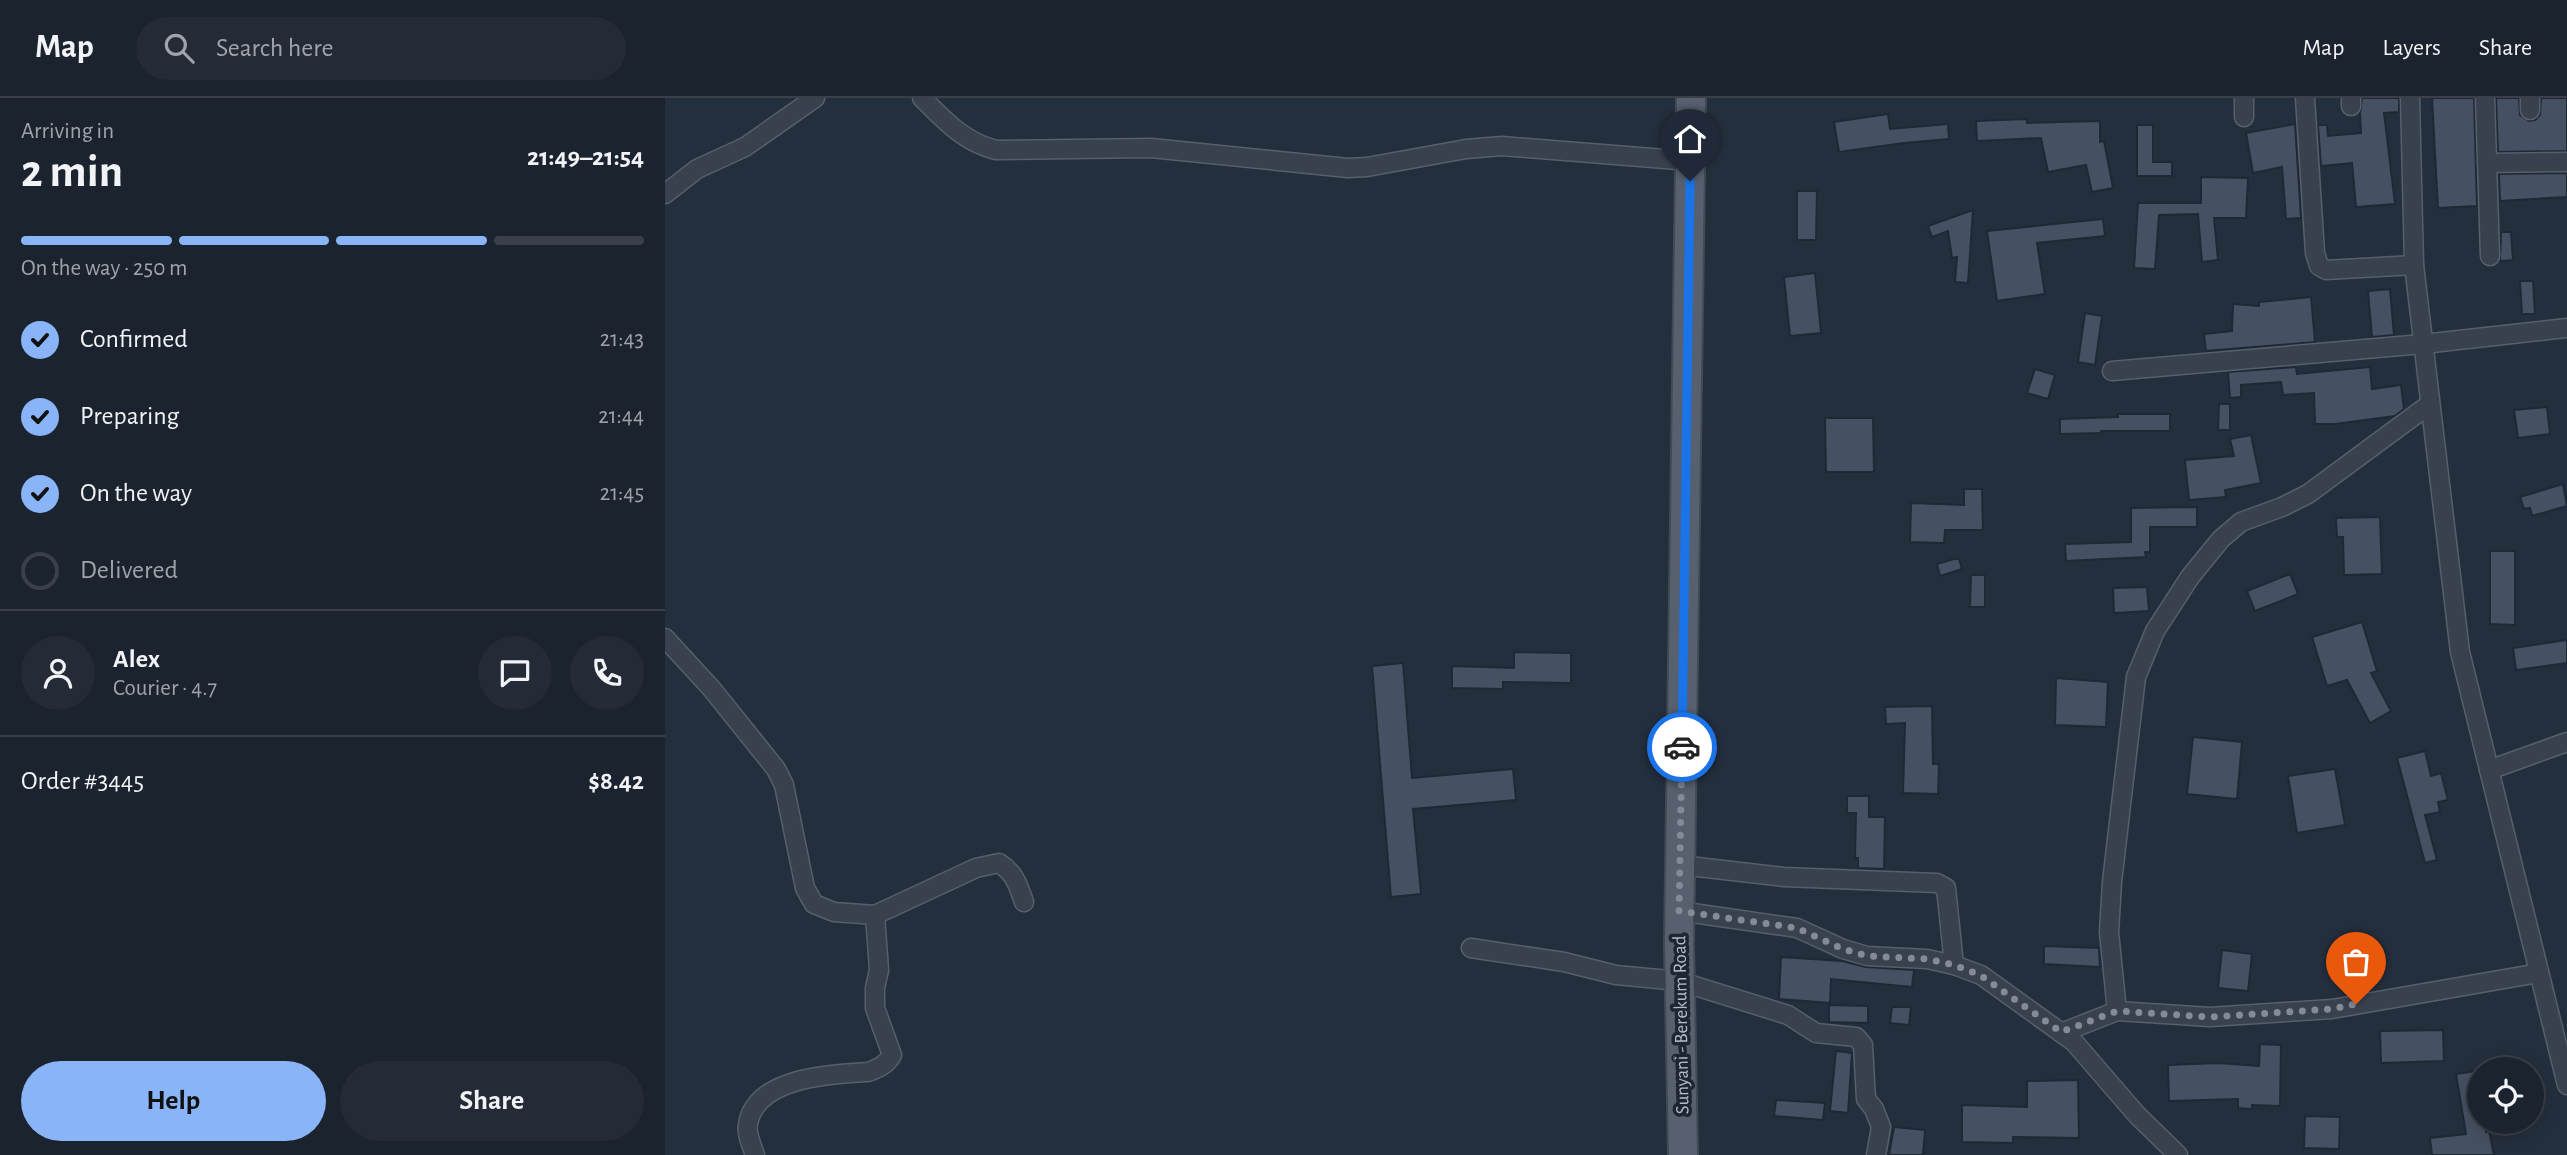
<!DOCTYPE html>
<html lang="en">
<head>
<meta charset="utf-8">
<style>
  body { margin:0; font-family:"Alegreya Sans",sans-serif; background:#242b36; color:#f1f3f6; height:100vh; display:flex; flex-direction:column; font-size:26px; white-space:nowrap }
  * { box-sizing:border-box; margin:0 }
  p { font-size:23px; color:#a0a4aa }
  .icon { flex:none; width:38px; height:38px; fill:none; stroke:currentColor; stroke-width:2; stroke-linecap:round; stroke-linejoin:round }
  .map { position:relative; flex:1; overflow:hidden }
  .details { display:flex; flex-direction:column; background:#1b232e; width:665px }
  .details>* { flex:none }
  .fabs { position:absolute; left:1802px; top:959px; display:grid; gap:14px }
  .fabs a { display:grid; place-items:center; width:77px; height:77px; border-radius:50%; background:#1b232e; box-shadow:0 4px 18px #0003,0 0 0 2px #39404a; font-size:35px }
  .pin { position:absolute; display:grid; place-items:center; width:60px; height:60px; color:#fff; margin:-72px -30px; border-radius:50% 50% 50% 0; rotate:-45deg; box-shadow:0 0 7px #0007 }
  .pin .icon { rotate:45deg }
  .courier { position:absolute; display:grid; place-items:center; width:70px; height:70px; margin:-35px; border:5px solid #1a73e8; border-radius:50%; background:#fff; color:#222; box-shadow:0 2px 9px #0007 }
  .headline em { font-style:normal; font-weight:600 }
  .headline div { display:flex; flex-direction:column-reverse }
  .headline { display:flex; align-items:center; justify-content:space-between; height:119px; padding:0 21px }
  h1 { font-size:46px; font-weight:600; line-height:52px }
  .bar { display:grid; grid-template-columns:repeat(4,1fr); gap:10px 7px; align-content:center; height:84px; padding:0 21px }
  .bar i { height:9px; border-radius:5px; background:#39404a }
  .bar .active { background:#8ab4f8 }
  .bar p { grid-column:span 4 }
  .line { display:flex; align-items:center; gap:18px; padding:0 21px; border-top:2px solid #39404a }
  .line div { flex:1 }
  .round { display:grid; place-items:center; flex:none; width:74px; height:74px; border-radius:37px; background:#242b36 }
  ol { padding:0 21px; list-style:none }
  li { display:flex; align-items:center; gap:21px; height:77px }
  li p { margin-inline-start:auto }
  li .icon { padding:7px; border-radius:50%; background:#8ab4f8; color:#111; stroke-width:4 }
  li:last-child { color:#a0a4aa }
  li i { width:38px; height:38px; border:4px solid #39404a; border-radius:50% }
  .action { display:flex; gap:14px; margin-top:auto; padding:14px 21px }
  .action a { flex:1; height:80px; border-radius:42px; background:#8ab4f8; color:#111; font-size:28px; font-weight:600; line-height:80px; text-align:center }
  .action a+a { background:#242b36; color:#f1f3f6 }
  header { display:flex; align-items:center; gap:42px; box-sizing:border-box; height:98px; padding:0 35px; background:#1b232e; border-bottom:2px solid #39404a }
  header strong { font-size:33px }
  nav { display:flex; gap:38px; margin-inline-start:auto; font-size:24px }
  .search { width:490px; height:63px; background:#242b36; display:flex; align-items:center; gap:18px; box-sizing:border-box; padding:0 24px; border-radius:38px; color:#a0a4aa; font-size:26px }
  main { display:flex; flex:1; min-height:0 }
  .map>svg:first-child { display:block }
</style>
</head>
<body>
<header>
<strong>Map</strong>
<div class="search"><svg class="icon" aria-label="search" viewBox="0 0 24 24"><circle cx="10" cy="10" r="6"/><path d="M15 15l6 6"/></svg>Search here</div>
<nav><a>Map</a><a>Layers</a><a>Share</a></nav>
</header>
<main>
<section class="details">
<div class="headline"><div><h1>2 min</h1><p>Arriving in</p></div><em>21:49–21:54</em></div>
<div class="bar"><i class="active"></i><i class="active"></i><i class="active"></i><i></i><p>On the way · 250 m</p></div>
<ol>
<li><svg class="icon" aria-label="check" viewBox="0 0 24 24"><path d="M5 12l5 5 9-10"/></svg>Confirmed<p>21:43</p></li>
<li><svg class="icon" aria-label="check" viewBox="0 0 24 24"><path d="M5 12l5 5 9-10"/></svg>Preparing<p>21:44</p></li>
<li><svg class="icon" aria-label="check" viewBox="0 0 24 24"><path d="M5 12l5 5 9-10"/></svg>On the way<p>21:45</p></li>
<li><i></i>Delivered</li>
</ol>
<div class="line" style="height:126px"><a class="round"><svg class="icon" aria-label="person" viewBox="0 0 24 24"><circle cx="12" cy="8" r="4"/><path d="M4 21q1-7 8-7t8 7"/></svg></a><div><b>Alex</b><p>Courier · 4.7</p></div><a class="round"><svg class="icon" aria-label="chat" viewBox="0 0 24 24"><path d="M4 5h16v11H9l-5 4z"/></svg></a><a class="round"><svg class="icon" aria-label="phone" viewBox="0 0 24 24"><path d="M5 4h4l2 5-3 2q2 4 5 5l2-3 5 2v4C11 20 4 13 5 4z"/></svg></a></div>
<div class="line" style="height:91px"><div>Order #3445</div><b>$8.42</b></div>
<div class="action"><a>Help</a><a>Share</a></div>
</section>
<div class="map">
<svg width="1902" height="1057" viewBox="0 0 1902 1057">
  <rect width="100%" height="100%" fill="#242f3e"/>
  <!-- building -->
  <g fill="#455162" stroke="#1f2835" stroke-width="2">
    <path d="M1697,0H1734V14L1719,15L1730,106L1691,109L1687,65L1656,68L1653,27H1662L1663,38L1696,35L1695,15Z"/>
    <path d="M1767,0H1809L1812,108L1773,110Z"/>
    <path d="M1831,0H1854L1855,17L1864,23L1870,22L1875,17L1876,0H1902V53L1833,54Z"/>
    <path d="M1223,16L1225,31L1283,26L1284,41L1239,45L1174,54L1169,24Z"/>
    <path d="M1362,21V25L1435,23V44L1439,43L1448,90L1427,94L1421,67L1383,74L1376,40L1312,43L1311,23Z"/>
    <path d="M1630,26L1636,120L1621,121L1617,69L1588,75L1581,35Z"/>
    <path d="M1472,27H1488V64H1507V78H1472Z"/>
    <path d="M1902,75V99L1835,103L1834,76Z"/>
    <path d="M1536,79L1583,80L1581,120H1549L1553,162L1537,164L1533,116L1494,117L1490,171L1469,170L1473,105H1536Z"/>
    <path d="M1132,93H1152L1151,142H1132Z"/>
    <path d="M1308,112L1303,185L1290,184L1292,159L1287,160L1283,133L1267,139L1263,128Z"/>
    <path d="M1438,121L1440,138L1372,145L1380,196L1332,203L1322,133Z"/>
    <path d="M1836,134H1846L1848,162L1835,163Z"/>
    <path d="M1150,175L1156,235L1125,238L1119,179Z"/>
    <path d="M1855,183H1868L1870,216H1857Z"/>
    <path d="M1725,191L1729,237L1707,239L1703,193Z"/>
    <path d="M1646,199L1650,244L1541,253L1539,236L1567,233L1568,206L1594,208V204Z"/>
    <path d="M1420,215L1437,218L1430,267L1413,264Z"/>
    <path d="M1631,269L1632,276L1705,269L1707,291L1736,287L1739,311L1730,318L1670,326H1650L1649,295L1618,297L1616,284L1576,287V299L1565,300L1563,274Z"/>
    <path d="M1370,271L1390,277L1383,301L1362,295Z"/>
    <path d="M1554,306H1565V332H1553Z"/>
    <path d="M1882,309L1885,336L1853,340L1849,312Z"/>
    <path d="M1453,316H1505V333H1436V335L1395,336V321L1453,319Z"/>
    <path d="M1160,320H1208L1209,374H1161Z"/>
    <path d="M1586,337L1596,385L1560,392L1561,399L1524,402L1520,362L1569,358L1565,341Z"/>
    <path d="M1898,386L1902,408L1867,418L1865,410L1859,411L1855,399Z"/>
    <path d="M1299,391H1317L1318,432H1280L1279,445L1245,444L1246,405L1299,407Z"/>
    <path d="M1532,409V429H1485V454H1480L1481,459L1401,463L1400,446L1466,444V410Z"/>
    <path d="M1715,419L1717,476L1679,477L1678,439H1672L1671,420Z"/>
    <path d="M1825,453H1850V527L1825,526Z"/>
    <path d="M1289,461H1294L1297,471L1275,478L1272,466Z"/>
    <path d="M1625,476L1633,496L1590,513L1582,493Z"/>
    <path d="M1306,477H1320V509H1305Z"/>
    <path d="M1482,489L1484,513L1449,515L1448,490Z"/>
    <path d="M1697,524L1712,573L1706,575L1726,613L1705,625L1682,582L1662,588L1647,539Z"/>
    <path d="M1902,542V565L1851,572L1848,550Z"/>
    <path d="M849,554L906,555V585L838,584V591L787,590V568L849,570Z"/>
    <path d="M738,565L747,680L848,671L851,702L748,711L756,796L726,799L707,568Z"/>
    <path d="M1391,580L1443,584L1441,629L1390,627Z"/>
    <path d="M1267,608L1268,666H1274L1273,696L1238,695L1240,625L1221,626L1220,609Z"/>
    <path d="M1528,639L1577,644L1572,701L1522,696Z"/>
    <path d="M1760,653L1766,678L1776,675L1783,702L1773,704L1775,714L1760,717L1772,762L1760,765L1732,660Z"/>
    <path d="M1670,671L1680,727L1632,735L1623,678Z"/>
    <path d="M1182,698H1204V719H1220L1219,771L1193,770V760H1190L1191,715H1182Z"/>
    <path d="M1379,848L1434,850L1435,869L1379,866Z"/>
    <path d="M1557,852L1587,856L1583,893L1553,890Z"/>
    <path d="M1116,859L1177,863L1201,869L1249,872L1247,889L1166,881L1165,905L1114,901Z"/>
    <path d="M1164,907L1203,908V925L1164,924Z"/>
    <path d="M1227,909H1246L1244,927L1225,925Z"/>
    <path d="M1778,932L1779,963L1716,965L1715,933Z"/>
    <path d="M1595,946L1616,947L1615,1008L1587,1007V1011L1573,1010V1001L1504,1003L1503,967L1553,965L1594,968Z"/>
    <path d="M1171,953L1187,955L1183,1015L1165,1013Z"/>
    <path d="M1811,973L1815,995V1024H1819L1821,1034L1824,1033L1829,1057H1767L1765,1040L1801,1036L1791,976Z"/>
    <path d="M1413,982L1414,1040L1348,1039V1045L1297,1044V1007L1362,1009V983Z"/>
    <path d="M1111,1002L1160,1005L1158,1022L1109,1018Z"/>
    <path d="M1640,1018L1675,1019L1674,1051L1639,1050Z"/>
    <path d="M1229,1029L1260,1032L1258,1057H1224Z"/>
  </g>
  <g fill="none" stroke-linecap="round" stroke-linejoin="round">
    <defs>
      <g id="street">
        <path d="M257,0C280,23 299,44 331,52L486,50L683,70L702,69L801,51L837,48L1025,63"/>
        <path d="M1579,0V19"/>
        <path d="M1640,0L1650,155L1654,168L1661,172L1749,167"/>
        <path d="M1686,0V8"/>
        <path d="M1745,0L1749,167L1795,554L1902,987"/>
        <path d="M1820,0L1825,158"/>
        <path d="M1865,0V12"/>
        <path d="M1824,65L1902,64"/>
        <path d="M0,96L32,71L80,49L150,0"/>
        <path d="M1447,273L1758,246L1902,230"/>
        <path d="M0,540L46,590L111,671L119,687L140,790L149,806L169,814L210,817L311,770L334,765C350,775 353,787 359,804"/>
        <path d="M1824,672L1902,644"/>
        <path d="M1015,767L1119,779L1272,785L1281,790L1289,867"/>
        <path d="M1014,813L1132,830L1178,851L1202,858L1262,861L1289,867L1316,877L1409,944L1472,1017L1513,1057"/>
        <path d="M806,850L899,864L951,877L1014,883L1123,917L1151,935L1191,939L1198,947L1201,1001L1209,1011L1216,1029L1211,1057"/>
        <path d="M1452,913L1444,834L1447,784L1471,579L1490,533L1525,479L1556,441L1576,424L1617,409L1643,396L1765,306"/>
        <path d="M1396,935L1452,913L1545,919L1667,911L1874,875"/>
        <path d="M90,1057C87,1048 81,1036 83,1026C91,979 166,976 203,974C214,970 221,967 227,957L210,910V890L214,872L210,817"/>
      </g>
      <path id="primary" d="M1018,1057L1014,846L1026,0"/>
    </defs>
    <!-- street casing -->
    <use href="#street" stroke="#565f6c" stroke-width="21"/>
    <!-- primary casing -->
    <use href="#primary" stroke="#414a57" stroke-width="32"/>
    <!-- street -->
    <use href="#street" stroke="#38414e" stroke-width="18"/>
    <!-- primary -->
    <use href="#primary" stroke="#56606e" stroke-width="28"/>
  </g>
  <g fill="none" stroke-linecap="round" stroke-linejoin="round">
    <!-- done -->
    <path stroke="#828b98" stroke-width="7" stroke-dasharray="0 12.6" d="M1017,649L1014,813L1132,830L1178,851L1202,858L1262,861L1289,867L1315,877L1396,934L1452,913L1545,919L1667,911L1691,906"/>
    <!-- route -->
    <path stroke="#1a73e8" stroke-width="9" d="M1017,649L1025,83"/>
  </g>
  <g text-anchor="middle" stroke-width="7" stroke-linejoin="round" paint-order="stroke">
    <!-- street labels -->
    <g font-size="19" fill="#b4bcc9" stroke="#1d2633">
      <text transform="translate(1015 927) rotate(-91)" y="7">Sunyani - Berekum Road</text>
    </g>
  </g>
</svg>
<div class="fabs">
<a><svg class="icon" aria-label="locate" viewBox="0 0 24 24"><circle cx="12" cy="12" r="6"/><path d="M12 2v4M12 18v4M2 12h4M18 12h4"/></svg></a>
</div>
<div class="pin" style="left:1691px;top:906px;background:#ea580c"><svg class="icon" aria-label="bag" viewBox="0 0 24 24"><path d="M5 8h14l-1 12H6zM9 8a3 3 0 0 1 6 0"/></svg></div>
<div class="pin" style="left:1025px;top:83px;background:#1f2937"><svg class="icon" aria-label="home" viewBox="0 0 24 24"><path d="M3 11l9-7 9 7M6 9v11h12V9"/></svg></div>
<div class="courier" style="left:1017px;top:649px"><svg class="icon" aria-label="car" viewBox="0 0 24 24"><path d="M5 17H2v-5l4-1 3-4h7l3 4 3 1v5h-3M9 17h6M6 11h13"/><circle cx="7" cy="17" r="2"/><circle cx="17" cy="17" r="2"/></svg></div>
</div>
</main>
</body>
</html>
